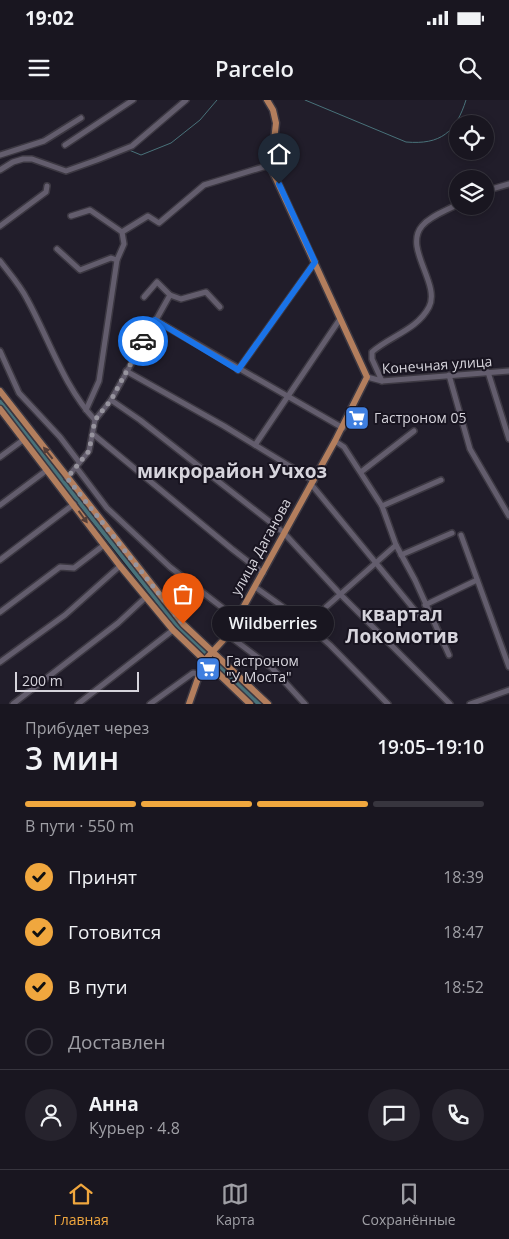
<!DOCTYPE html>
<html lang="ru">
<head>
<meta charset="utf-8">
<style>
  body { margin:0; font-family:"Open Sans",sans-serif; background:#26232d; color:#f1f3f6; height:100vh; display:flex; flex-direction:column; font-size:19px; white-space:nowrap }
  * { box-sizing:border-box; margin:0 }
  p { font-size:16px; color:#9f9fa5 }
  .icon { flex:none; width:28px; height:28px; fill:none; stroke:currentColor; stroke-width:2; stroke-linecap:round; stroke-linejoin:round }
  .map { position:relative; height:604px; overflow:hidden }
  .side { display:flex; flex-direction:column; background:#191620; flex:1 }
  .side>* { flex:none }
  .controls { position:absolute; left:449px; top:15px; display:grid; gap:10px }
  .controls a { display:grid; place-items:center; width:45px; height:45px; border-radius:50%; background:#191620; box-shadow:0 2px 8px #0003,0 0 0 1px #37353e; font-size:25px }
  .scale { position:absolute; left:15px; bottom:12px; width:124px; box-sizing:border-box; padding-left:5px; border:2px solid #d6d4dc; border-top:0; font-size:14px; line-height:18px; white-space:nowrap; color:#d6d4dc; -webkit-text-stroke:4px #181420; paint-order:stroke }
  .pin { position:absolute; display:grid; place-items:center; width:42px; height:42px; color:#fff; margin:-51px -21px; border-radius:50% 50% 50% 0; rotate:-45deg; box-shadow:0 0 5px #0007 }
  .pin .icon { rotate:45deg }
  .courier { position:absolute; display:grid; place-items:center; width:50px; height:50px; margin:-25px; border:4px solid #1a73e8; border-radius:50%; background:#fff; color:#222; box-shadow:0 1px 6px #0007 }
  .bubble { position:absolute; height:35px; border-radius:18px; background:#191620; box-shadow:0 2px 8px #0003,0 0 0 1px #37353e; font-size:16px; font-weight:600; line-height:35px; text-align:center }
  .summary em { font-style:normal; font-weight:600 }
  .summary div { display:flex; flex-direction:column-reverse }
  .summary { display:flex; align-items:center; justify-content:space-between; height:85px; padding:0 25px }
  h1 { font-size:32px; font-weight:600; line-height:38px }
  .bar { display:grid; grid-template-columns:repeat(4,1fr); gap:8px 5px; align-content:center; height:60px; padding:0 25px }
  .bar i { height:6px; border-radius:4px; background:#37353e }
  .bar .on { background:#f0a73e }
  .bar p { grid-column:span 4 }
  .line { display:flex; align-items:center; gap:12px; padding:0 25px; border-top:1px solid #37353e }
  .line div { flex:1 }
  .round { display:grid; place-items:center; flex:none; width:52px; height:52px; border-radius:26px; background:#26232d }
  ol { padding:0 25px; list-style:none }
  li { display:flex; align-items:center; gap:15px; height:55px }
  li p { margin-inline-start:auto }
  li .icon { padding:5px; border-radius:50%; background:#f0a73e; color:#111; stroke-width:4 }
  li:last-child { color:#9f9fa5 }
  li i { width:28px; height:28px; border:2px solid #37353e; border-radius:50% }
  .status { display:flex; justify-content:space-between; align-items:center; height:35px; padding:0 25px; background:#191620; direction:ltr }
  .status svg { height:14px; fill:currentColor }
  header { display:flex; justify-content:space-between; align-items:center; height:65px; padding:0 25px; background:#191620; font-size:22px; font-weight:600 }
  .menu { display:flex; justify-content:space-around; align-items:center; height:70px; border-top:1px solid #37353e; background:#191620; font-size:14px; color:#9f9fa5 }
  .menu a { display:grid; justify-items:center; gap:2px }
  .menu .on { color:#f0a73e }
  .map>svg:first-child { display:block }
</style>
</head>
<body>
<div class="status"><b>19:02</b><svg viewBox="0 0 49 12"><path d="M0 12V9h3v3zM5 12V6h3v6zM10 12V3h3v9zM15 12V0h3v12zM26 1h20v11H26zM47 4h2v5h-2z"/></svg></div>
<header><svg class="icon" aria-label="menu" viewBox="0 0 24 24"><path d="M4 6h16M4 12h16M4 18h16"/></svg>Parcelo<svg class="icon" aria-label="search" viewBox="0 0 24 24"><circle cx="10" cy="10" r="6"/><path d="M15 15l6 6"/></svg></header>
<div class="map">
<svg width="509" height="604" viewBox="0 0 509 604">
  <rect width="100%" height="100%" fill="#211d2a"/>
  <g fill="none" stroke-linecap="round" stroke-linejoin="round">
    <!-- stream -->
    <g stroke="#49727a" stroke-width="1">
      <path d="M305,0L406,42C441,45 456,32 466,0"/>
      <path d="M129,50L141,55L171,43L200,20L217,0"/>
      <path d="M44,66L64,73"/>
    </g>
    <!-- canal -->
    <path stroke="#49727a" stroke-width="4.5" d="M0,302L176,524L259,604"/>
    <defs>
      <g id="minor">
        <path d="M65,45L133,0"/>
        <path d="M0,55L44,41L81,18"/>
        <path d="M0,70L13,62L23,59H32L66,71L97,60L132,46L186,0"/>
        <path d="M485,91L509,84"/>
        <path d="M71,116L90,110L122,132"/>
        <path d="M0,126L46,92L47,86"/>
        <path d="M57,149L80,170L111,158L117,160"/>
        <path d="M0,161C9,173 20,185 27,199C49,239 64,287 95,320"/>
        <path d="M144,197L157,182L170,195"/>
        <path d="M155,220L343,328"/>
        <path d="M0,251L19,293L60,337L79,362"/>
        <path d="M238,270L315,162"/>
        <path d="M126,271L224,326L314,381"/>
        <path d="M488,272L509,339"/>
        <path d="M449,275L470,349L509,416"/>
        <path d="M367,277L382,281L509,271"/>
        <path d="M382,281L372,259V252C390,236 417,230 429,207C441,184 403,148 422,126C430,116 446,111 458,104"/>
        <path d="M111,300L140,320L283,432L341,495L450,604"/>
        <path d="M86,310L99,281L117,160L124,144L122,132L148,116L159,123L204,85L273,64"/>
        <path d="M95,320L111,300L170,195L181,199L206,192L220,207"/>
        <path d="M93,334L232,449L263,473"/>
        <path d="M335,341L344,347L382,406L396,445L415,480L449,555"/>
        <path d="M255,345L340,219"/>
        <path d="M0,357L23,340"/>
        <path d="M76,367L107,408L170,467L237,519"/>
        <path d="M361,372L414,331"/>
        <path d="M67,378L89,351L95,320"/>
        <path d="M311,384L422,519L430,515"/>
        <path d="M0,405L47,370"/>
        <path d="M382,406L441,380"/>
        <path d="M461,435L509,567"/>
        <path d="M401,455L452,433"/>
        <path d="M0,460L74,404"/>
        <path d="M255,487L304,522L330,545L388,604"/>
        <path d="M425,505L477,480"/>
        <path d="M326,507L396,445"/>
        <path d="M0,512L60,467L74,468L104,445"/>
        <path d="M228,535L272,568L305,604"/>
        <path d="M0,562L65,515L120,466"/>
        <path d="M13,604L118,523L146,497"/>
        <path d="M78,604L173,530"/>
        <path d="M150,604L193,573L201,574"/>
        <path d="M470,604L509,590"/>
      </g>
      <g id="major">
        <path d="M0,291L183,524L268,604"/>
        <path d="M0,309L120,466L173,530L250,604"/>
        <path d="M189,604L204,561L228,535L335,341L367,277L271,68L276,23L273,10L267,0"/>
      </g>
    </defs>
    <!-- minor casing -->
    <use href="#minor" stroke="#3c3842" stroke-width="8"/>
    <!-- major casing -->
    <use href="#major" stroke="#3c3842" stroke-width="9"/>
    <!-- minor -->
    <use href="#minor" stroke="#635d6d" stroke-width="5"/>
    <!-- major -->
    <use href="#major" stroke="#b37e5d" stroke-width="6"/>
  </g>
  <!-- one-way arrows -->
  <defs><path id="oneway-solid" d="M-6-.8H1V-3.2L6.5 0L1 3.2V.8H-6Z" transform="scale(1.25)"/></defs>
  <g fill="#563e38">
    <use href="#oneway-solid" transform="translate(48 353) rotate(-128)"/>
    <use href="#oneway-solid" transform="translate(83 417) rotate(54)"/>
  </g>
  <g fill="none" stroke-linecap="round" stroke-linejoin="round">
    <!-- done -->
    <path stroke="#97949e" stroke-width="5" stroke-dasharray="0 9" d="M143,241L111,300L95,320L89,351L67,378L183,524"/>
    <!-- route -->
    <path stroke="#1a73e8" stroke-width="6" d="M143,241L155,220L238,270L315,162L279,84"/>
  </g>
  <!-- icons -->
  <defs>
    <symbol id="supermarket-square" viewBox="-11 -11 22 22"><rect x="-9" y="-9" width="18" height="18" rx="4" fill="#3f7fe0" stroke="#181420"/><path d="M-6-5.5h2.5l.6 2H6L4.5 2H-2.5L-4.4-4H-6ZM-1.5 3.2a1.3 1.3 0 1 0 .1 0ZM3 3.2a1.3 1.3 0 1 0 .1 0Z" fill="#fff"/></symbol>
  </defs>
  <g fill-rule="evenodd">
    <use href="#supermarket-square" x="343" y="304" width="28" height="28"/>
    <use href="#supermarket-square" x="194" y="555" width="28" height="28"/>
  </g>
  <g text-anchor="middle" stroke-width="4" stroke-linejoin="round" paint-order="stroke">
    <!-- street labels -->
    <g font-size="14" fill="#d6d4dc" stroke="#181420">
      <text transform="translate(437 265) rotate(-4)" y="5">Конечная улица</text>
      <text transform="translate(261 447) rotate(-61)" y="5">улица Даганова</text>
    </g>
    <!-- poi labels -->
    <g font-size="14" fill="#d6d4dc" stroke="#181420" text-anchor="start">
      <text x="374" y="323">Гастроном 05</text>
      <text x="226" y="566">Гастроном<tspan x="226" dy="16">"У Моста"</tspan></text>
    </g>
    <!-- district labels -->
    <g font-size="19" font-weight="bold" fill="#d6d4dc" stroke="#181420">
      <text x="232" y="378">микрорайон Учхоз</text>
      <text x="402" y="521">квартал<tspan x="402" dy="22">Локомотив</tspan></text>
    </g>
  </g>
</svg>
<div class="controls">
<a><svg class="icon" aria-label="locate" viewBox="0 0 24 24"><circle cx="12" cy="12" r="6"/><path d="M12 2v4M12 18v4M2 12h4M18 12h4"/></svg></a>
<a><svg class="icon" aria-label="layers" viewBox="0 0 24 24"><path d="M12 4l9 5-9 5-9-5zM3 14l9 5 9-5"/></svg></a>
</div>
<div class="scale">200 m</div>
<div class="pin" style="left:183px;top:524px;background:#ea580c"><svg class="icon" aria-label="bag" viewBox="0 0 24 24"><path d="M5 8h14l-1 12H6zM9 8a3 3 0 0 1 6 0"/></svg></div>
<div class="pin" style="left:279px;top:84px;background:#1f2937"><svg class="icon" aria-label="home" viewBox="0 0 24 24"><path d="M3 11l9-7 9 7M6 9v11h12V9"/></svg></div>
<div class="courier" style="left:143px;top:241px"><svg class="icon" aria-label="car" viewBox="0 0 24 24"><path d="M5 17H2v-5l4-1 3-4h7l3 4 3 1v5h-3M9 17h6M6 11h13"/><circle cx="7" cy="17" r="2"/><circle cx="17" cy="17" r="2"/></svg></div>
<div class="bubble" style="left:212px;top:506px;width:122px">Wildberries</div>
</div>
<section class="side">
<div class="summary"><div><h1>3 мин</h1><p>Прибудет через</p></div><em>19:05–19:10</em></div>
<div class="bar"><i class="on"></i><i class="on"></i><i class="on"></i><i></i><p>В пути · 550 m</p></div>
<ol>
<li><svg class="icon" aria-label="check" viewBox="0 0 24 24"><path d="M5 12l5 5 9-10"/></svg>Принят<p>18:39</p></li>
<li><svg class="icon" aria-label="check" viewBox="0 0 24 24"><path d="M5 12l5 5 9-10"/></svg>Готовится<p>18:47</p></li>
<li><svg class="icon" aria-label="check" viewBox="0 0 24 24"><path d="M5 12l5 5 9-10"/></svg>В пути<p>18:52</p></li>
<li><i></i>Доставлен</li>
</ol>
<div class="line" style="height:90px"><a class="round"><svg class="icon" aria-label="person" viewBox="0 0 24 24"><circle cx="12" cy="8" r="4"/><path d="M4 21q1-7 8-7t8 7"/></svg></a><div><b>Анна</b><p>Курьер · 4.8</p></div><a class="round"><svg class="icon" aria-label="chat" viewBox="0 0 24 24"><path d="M4 5h16v11H9l-5 4z"/></svg></a><a class="round"><svg class="icon" aria-label="phone" viewBox="0 0 24 24"><path d="M5 4h4l2 5-3 2q2 4 5 5l2-3 5 2v4C11 20 4 13 5 4z"/></svg></a></div>
</section>
<nav class="menu">
<a class="on"><svg class="icon" aria-label="home" viewBox="0 0 24 24"><path d="M3 11l9-7 9 7M6 9v11h12V9"/></svg>Главная</a>
<a><svg class="icon" aria-label="map" viewBox="0 0 24 24"><path d="M3 6l6-2 6 2 6-2v14l-6 2-6-2-6 2zM9 4v14M15 6v14"/></svg>Карта</a>
<a><svg class="icon" aria-label="saved" viewBox="0 0 24 24"><path d="M7 4h10v16l-5-4-5 4z"/></svg>Сохранённые</a>
</nav>
</body>
</html>
